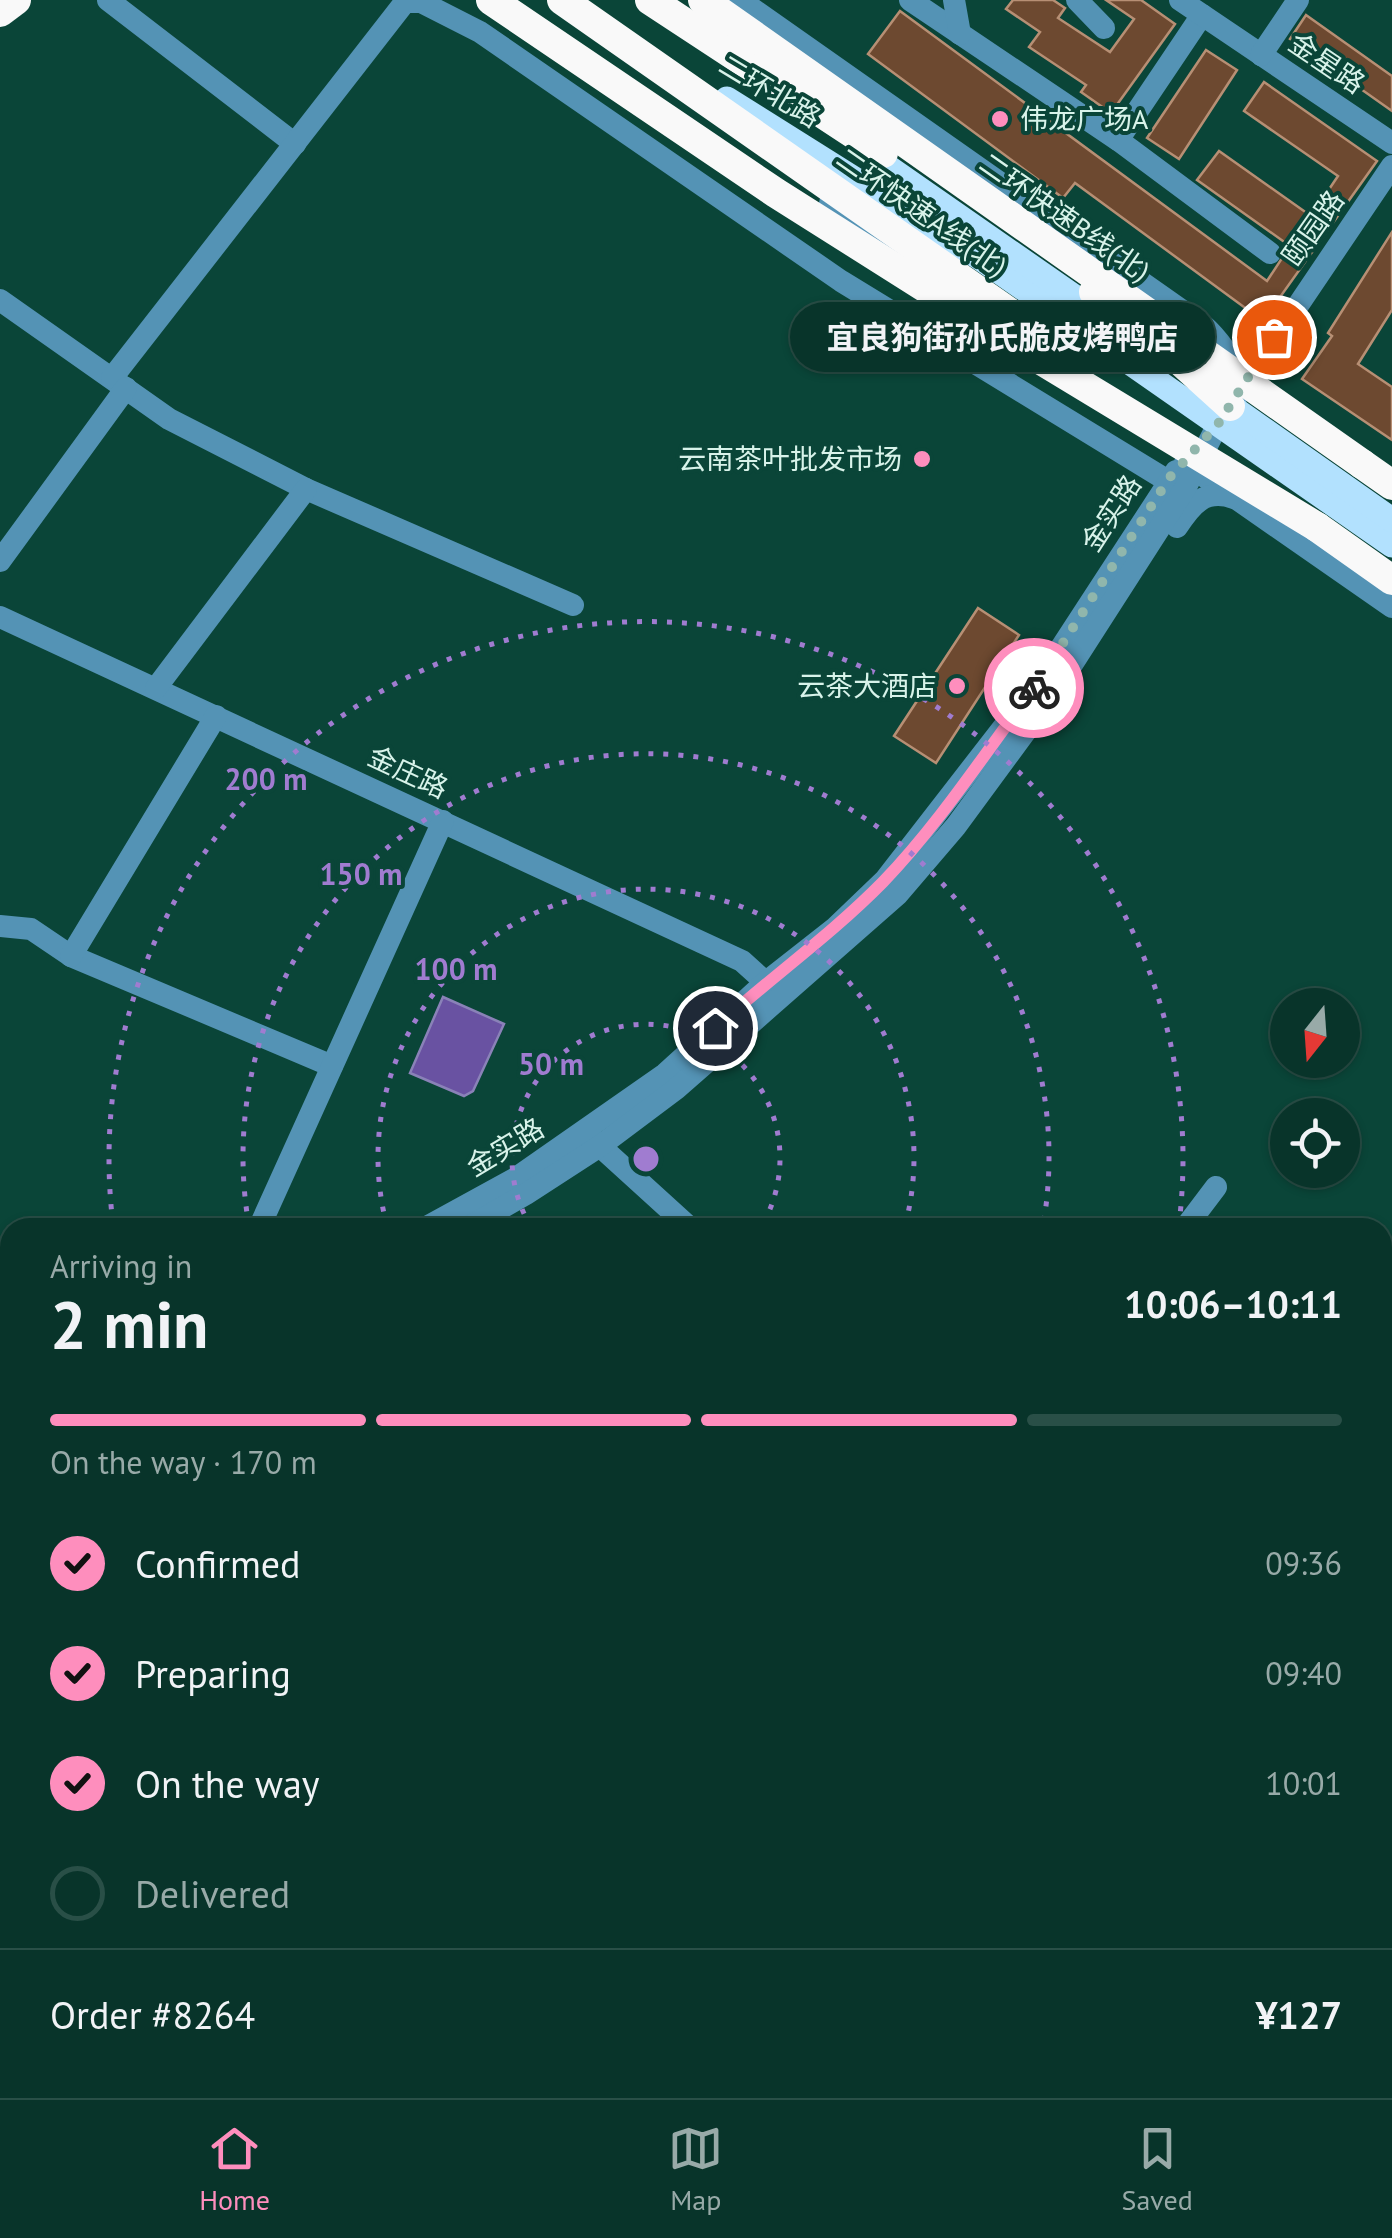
<!DOCTYPE html>
<html lang="en">
<head>
<meta charset="utf-8">
<style>
  body { margin:0; font-family:"PT Sans","Noto Sans SC",sans-serif; background:#113c32; color:#f1f3f6; height:100vh; display:flex; flex-direction:column; font-size:38px; white-space:nowrap }
  * { box-sizing:border-box; margin:0 }
  p { font-size:32px; color:#98aaa8 }
  .icon { flex:none; width:55px; height:55px; fill:none; stroke:currentColor; stroke-width:2; stroke-linecap:round; stroke-linejoin:round }
  .map { position:relative; flex:1; overflow:hidden }
  .drawer { position:absolute; left:0px; top:1218px; width:1392px; height:882px; display:flex; flex-direction:column; background:#08342a; border-radius:30px 30px 0 0; box-shadow:0 2px 8px #0004,0 0 0 2px #294f47 }
  .drawer>* { flex:none }
  .needle { width:65px; rotate:197deg }
  .fabs { position:absolute; left:1270px; top:988px; display:grid; gap:20px }
  .fabs a { display:grid; place-items:center; width:90px; height:90px; border-radius:50%; background:#08342a; box-shadow:0 2px 8px #0004,0 0 0 2px #294f47; font-size:50px }
  .pin { position:absolute; display:grid; place-items:center; width:85px; height:85px; color:#fff; margin:-42px; border:5px solid #fff; border-radius:50%; box-shadow:0 2px 10px #0007 }
  .courier { position:absolute; display:grid; place-items:center; width:100px; height:100px; margin:-50px; border:8px solid #fe8ebd; border-radius:50%; background:#fff; color:#222; box-shadow:0 2px 12px #0007 }
  .bubble { position:absolute; height:70px; border-radius:35px; background:#08342a; box-shadow:0 2px 8px #0004,0 0 0 2px #294f47; font-size:32px; font-weight:700; line-height:70px; text-align:center }
  .summary em { font-style:normal; font-weight:700 }
  .summary div { display:flex; flex-direction:column-reverse }
  .summary { display:flex; align-items:center; justify-content:space-between; height:170px; padding:0 50px }
  h1 { font-size:65px; font-weight:700; line-height:75px }
  .bar { display:grid; grid-template-columns:repeat(4,1fr); gap:15px 10px; align-content:center; height:120px; padding:0 50px }
  .bar i { height:12px; border-radius:8px; background:#294f47 }
  .bar .current { background:#fe8ebd }
  .bar p { grid-column:span 4 }
  .line { display:flex; align-items:center; gap:25px; padding:0 50px; border-top:2px solid #294f47 }
  .line div { flex:1 }
  ol { padding:0 50px; list-style:none }
  li { display:flex; align-items:center; gap:30px; height:110px }
  li p { margin-inline-start:auto }
  li .icon { padding:10px; border-radius:50%; background:#fe8ebd; color:#111; stroke-width:4 }
  li:last-child { color:#98aaa8 }
  li i { width:55px; height:55px; border:5px solid #294f47; border-radius:50% }
  .menu { display:flex; justify-content:space-around; align-items:center; height:140px; border-top:2px solid #294f47; background:#08342a; font-size:28px; color:#98aaa8 }
  .menu a { display:grid; justify-items:center; gap:5px }
  .menu .current { color:#fe8ebd }
  .map>svg:first-child { display:block }
</style>
</head>
<body>
<div class="map">
<svg width="1392" height="2098" viewBox="0 0 1392 2098">
  <rect width="100%" height="100%" fill="#0a4538"/>
  <!-- green -->
  <path fill="#8c3d60" d="M444,2090H522L528,2098H432Z"/>
  <!-- water -->
  <path fill="#6952a2" stroke="#8a82b8" stroke-width="2.5" d="M443,997L504,1024L473,1091L464,1096L410,1073Z"/>
  <!-- building -->
  <g fill="#6d4930" stroke="#b78f74" stroke-width="2.5">
    <path d="M1013,0H1053L1065,8L1058,18L1110,52L1134,19L1106,0H1141L1175,24L1111,113L1081,92L1086,85L1029,47L1040,32L1006,9Z"/>
    <path d="M900,11L1267,281L1290,246L1197,180L1219,151L1311,216L1338,176L1244,111L1264,82L1377,161L1263,321L1075,183L1063,198L868,54Z"/>
    <path d="M1306,15L1392,76V111L1290,39Z"/>
    <path d="M1206,50L1237,70L1179,159L1147,138Z"/>
    <path d="M1392,232V310L1358,364L1392,387V440L1302,379L1332,336L1328,333Z"/>
    <path d="M978,608L1019,635L936,763L894,736Z"/>
  </g>
  <g fill="none" stroke-linecap="round" stroke-linejoin="round">
    <!-- minor -->
    <g stroke="#5493b5" stroke-width="22">
      <path d="M108,0L295,144"/>
      <path d="M740,0L1204,326C1221,340 1230,361 1246,373"/>
      <path d="M910,0L1118,140L1202,15"/>
      <path d="M954,0L960,34"/>
      <path d="M1077,0L1104,28"/>
      <path d="M1180,0L1392,143"/>
      <path d="M1261,55L1298,0"/>
      <path d="M1118,140L1270,253"/>
      <path d="M830,203L891,252"/>
      <path d="M0,300L169,419L306,489L573,605"/>
      <path d="M112,378L405,2H421L480,32L841,281L1168,481"/>
      <path d="M1185,463L1392,607"/>
      <path d="M1177,527C1192,504 1205,488 1234,498"/>
      <path d="M0,561L126,388"/>
      <path d="M0,617L742,961L774,990"/>
      <path d="M156,688L306,489"/>
      <path d="M0,926L31,929L71,956L332,1066"/>
      <path d="M71,956L216,716"/>
      <path d="M591,1138L690,1228"/>
      <path d="M259,1228L443,821"/>
      <path d="M425,1228L516,1178L665,1074L766,982L835,928L885,880L1040,680L1176,471"/>
      <path d="M467,1228L526,1194L600,1146L676,1089L897,895L956,826L1053,694L1186,487L1218,424L1392,166"/>
      <path d="M1185,1228L1216,1187"/>
      <path d="M0,1282L10,1287"/>
      <path d="M10,1352V1353"/>
      <path d="M0,1415L10,1411"/>
      <path d="M0,1437L10,1433"/>
      <path d="M1382,1527L1392,1512"/>
      <path d="M1382,1654L1392,1645"/>
      <path d="M1382,1989L1392,1997"/>
      <path d="M1185,2090L1192,2098"/>
    </g>
    <!-- major -->
    <g stroke="#b2e1fe" stroke-width="25">
      <path d="M727,99L980,258L1392,545"/>
      <path d="M859,147L1122,330"/>
      <path d="M1216,396L1392,520"/>
      <path d="M1382,1564L1392,1551"/>
      <path d="M1382,1632L1392,1620"/>
      <path d="M796,2098L807,2090"/>
      <path d="M869,2098L881,2090"/>
    </g>
    <!-- highway -->
    <g stroke="#f9f9f9" stroke-width="30">
      <path d="M0,12L16,0"/>
      <path d="M1094,292L1167,349L1230,406"/>
      <path d="M1362,464L1392,485"/>
      <path d="M1317,527L1392,580"/>
    </g>
    <!-- highway-bridge -->
    <g stroke="#f9f9f9" stroke-width="30">
      <path d="M491,0L776,193L1018,346L1317,527"/>
      <path d="M562,0L1080,362"/>
      <path d="M650,0L883,153"/>
      <path d="M703,0L1362,464"/>
    </g>
  </g>
  <g fill="none" stroke-linecap="round" stroke-linejoin="round">
    <!-- done -->
    <path stroke="#90b6ac" stroke-width="10" stroke-dasharray="0 18" d="M1034,688L1170,477L1218,424L1274,337"/>
    <!-- route -->
    <path stroke="#fe8ebd" stroke-width="12" d="M715,1028C770,978 831,935 883,882C939,824 985,753 1034,688"/>
  </g>
  <!-- distance rings -->
  <g fill="none" stroke="#a07cd0" stroke-width="5" stroke-dasharray="5 10">
    <path d="M531 1227A134 134 0 1 1 761 1227"/>
    <path d="M387 1226A268 268 0 1 1 905 1226"/>
    <path d="M249 1226A403 403 0 1 1 1043 1226"/>
    <path d="M113 1224A537 537 0 1 1 1179 1224"/>
  </g>
  <!-- markers -->
  <g fill="#fe8ebd" stroke="#0a4538" stroke-width="4">
    <circle cx="1000" cy="119" r="10"/>
    <circle cx="922" cy="459" r="10"/>
    <circle cx="957" cy="686" r="10"/>
  </g>
  <g text-anchor="middle" stroke-width="8" stroke-linejoin="round" paint-order="stroke">
    <!-- street labels -->
    <g font-size="28" fill="#d8f3ea" stroke="#0a4538">
      <text transform="translate(1327 63) rotate(34)" y="10">金星路</text>
      <text transform="translate(770 91) rotate(31)" y="10">二环北路</text>
      <text transform="translate(922 212) rotate(35)" y="10">二环快速A线(北)</text>
      <text transform="translate(1065 217) rotate(35)" y="10">二环快速B线(北)</text>
      <text transform="translate(1313 228) rotate(-55)" y="10">颐园路</text>
      <text transform="translate(1111 513) rotate(-57)" y="10">金实路</text>
      <text transform="translate(408 772) rotate(25)" y="10">金庄路</text>
      <text transform="translate(505 1147) rotate(-31)" y="10">金实路</text>
    </g>
    <!-- poi labels -->
    <g font-size="28" fill="#d8f3ea" stroke="#0a4538" text-anchor="end">
      <text x="1020" y="129" text-anchor="start">伟龙广场A</text>
      <text x="902" y="469">云南茶叶批发市场</text>
      <text x="937" y="696">云茶大酒店</text>
    </g>
  </g>
  <circle cx="646" cy="1159" r="15" fill="#a07cd0" stroke="#0a4538" stroke-width="5"/>
  <g font-size="30" text-anchor="middle" font-weight="bold" fill="#a07cd0" stroke="#0a4538" stroke-width="8" stroke-linejoin="round" paint-order="stroke">
    <text x="266" y="790">200 m</text>
    <text x="361" y="885">150 m</text>
    <text x="456" y="980">100 m</text>
    <text x="551" y="1075">50 m</text>
  </g>
</svg>
<div class="fabs">
<a><svg class="needle" viewBox="-14 -14 28 28"><path d="M0-13l5 13h-10z" fill="#e53935"/><path d="M0 13l5-13h-10z" fill="#98aaa8"/></svg></a>
<a><svg class="icon" aria-label="locate" viewBox="0 0 24 24"><circle cx="12" cy="12" r="6"/><path d="M12 2v4M12 18v4M2 12h4M18 12h4"/></svg></a>
</div>
<div class="pin" style="left:1274px;top:337px;background:#ea580c"><svg class="icon" aria-label="bag" viewBox="0 0 24 24"><path d="M5 8h14l-1 12H6zM9 8a3 3 0 0 1 6 0"/></svg></div>
<div class="pin" style="left:715px;top:1028px;background:#1f2937"><svg class="icon" aria-label="home" viewBox="0 0 24 24"><path d="M3 11l9-7 9 7M6 9v11h12V9"/></svg></div>
<div class="courier" style="left:1034px;top:688px"><svg class="icon" aria-label="bike" viewBox="0 0 24 24"><circle cx="6" cy="16" r="4"/><circle cx="18" cy="16" r="4"/><path d="M6 16l4-8h5l3 8M10 8l3 8H6M13 5h3"/></svg></div>
<div class="bubble" style="left:790px;top:302px;width:425px">宜良狗街孙氏脆皮烤鸭店</div>
<section class="drawer">
<div class="summary"><div><h1>2 min</h1><p>Arriving in</p></div><em>10:06–10:11</em></div>
<div class="bar"><i class="current"></i><i class="current"></i><i class="current"></i><i></i><p>On the way · 170 m</p></div>
<ol>
<li><svg class="icon" aria-label="check" viewBox="0 0 24 24"><path d="M5 12l5 5 9-10"/></svg>Confirmed<p>09:36</p></li>
<li><svg class="icon" aria-label="check" viewBox="0 0 24 24"><path d="M5 12l5 5 9-10"/></svg>Preparing<p>09:40</p></li>
<li><svg class="icon" aria-label="check" viewBox="0 0 24 24"><path d="M5 12l5 5 9-10"/></svg>On the way<p>10:01</p></li>
<li><i></i>Delivered</li>
</ol>
<div class="line" style="height:130px"><div>Order #8264</div><b>¥127</b></div>
</section>
</div>
<nav class="menu">
<a class="current"><svg class="icon" aria-label="home" viewBox="0 0 24 24"><path d="M3 11l9-7 9 7M6 9v11h12V9"/></svg>Home</a>
<a><svg class="icon" aria-label="map" viewBox="0 0 24 24"><path d="M3 6l6-2 6 2 6-2v14l-6 2-6-2-6 2zM9 4v14M15 6v14"/></svg>Map</a>
<a><svg class="icon" aria-label="saved" viewBox="0 0 24 24"><path d="M7 4h10v16l-5-4-5 4z"/></svg>Saved</a>
</nav>
</body>
</html>
